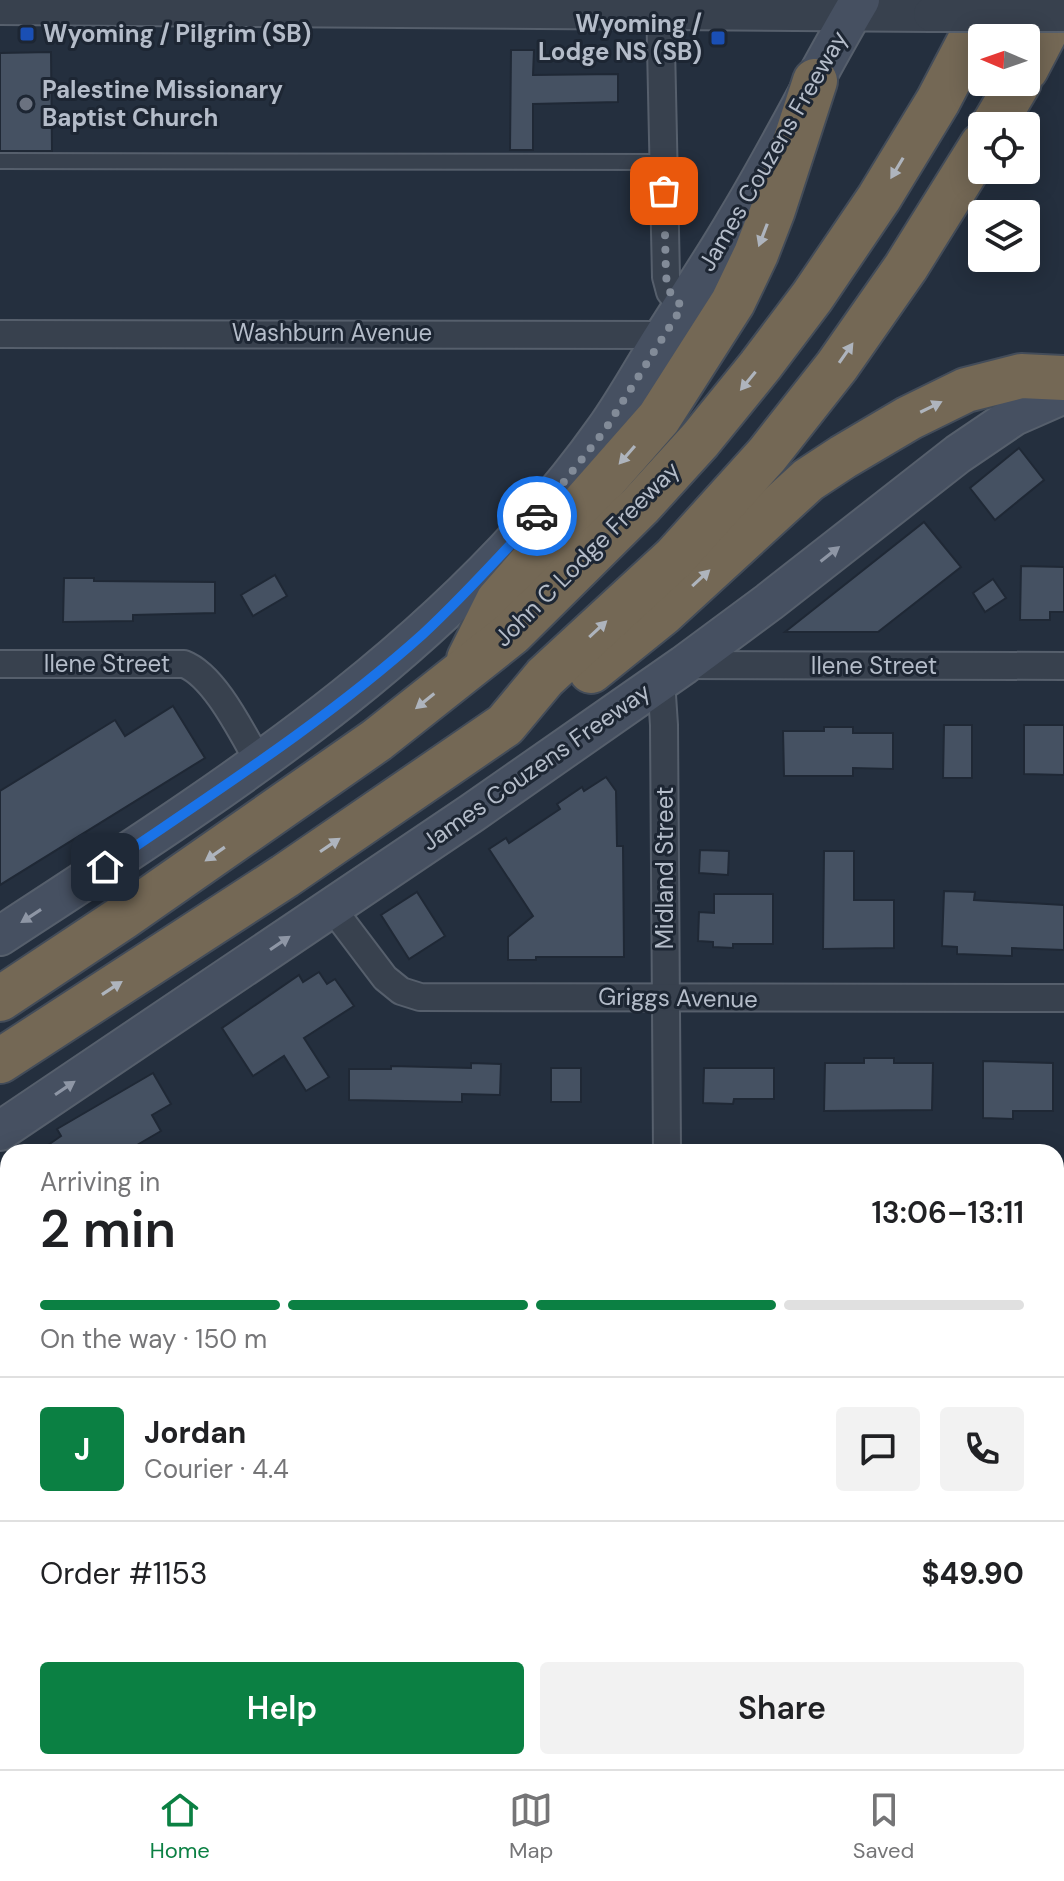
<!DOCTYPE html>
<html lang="en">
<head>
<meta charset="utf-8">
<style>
  body { margin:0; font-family:"DM Sans",sans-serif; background:#f2f2f2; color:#202124; height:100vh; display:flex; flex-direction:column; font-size:30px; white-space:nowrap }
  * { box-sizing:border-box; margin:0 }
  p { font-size:26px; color:#757577 }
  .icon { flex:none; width:44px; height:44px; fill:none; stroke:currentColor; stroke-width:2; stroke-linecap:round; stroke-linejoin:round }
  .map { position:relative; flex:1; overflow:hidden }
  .drawer { position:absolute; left:0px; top:1144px; width:1064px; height:626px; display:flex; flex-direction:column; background:#fff; border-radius:24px 24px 0 0; box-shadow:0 4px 20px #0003 }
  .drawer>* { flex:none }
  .needle { width:52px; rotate:272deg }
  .controls { position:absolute; left:968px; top:24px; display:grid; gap:16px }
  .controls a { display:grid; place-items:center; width:72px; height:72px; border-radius:8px; background:#fff; box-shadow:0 4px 20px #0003; font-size:40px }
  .pin { position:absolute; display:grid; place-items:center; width:68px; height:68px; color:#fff; margin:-34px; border-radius:16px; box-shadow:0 4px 12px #0006 }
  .courier { position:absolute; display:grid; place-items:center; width:80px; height:80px; margin:-40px; border:6px solid #1a73e8; border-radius:50%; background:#fff; color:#222; box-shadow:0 2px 10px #0007 }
  .head em { font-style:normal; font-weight:600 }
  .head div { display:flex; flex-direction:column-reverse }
  .head { display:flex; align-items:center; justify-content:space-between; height:136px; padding:0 40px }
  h1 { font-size:52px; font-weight:600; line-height:60px }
  .bar { display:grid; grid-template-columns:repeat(4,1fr); gap:12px 8px; align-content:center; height:96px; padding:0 40px }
  .bar i { height:10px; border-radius:6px; background:#e0e0e0 }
  .bar .current { background:#0b8043 }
  .bar p { grid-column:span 4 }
  .line { display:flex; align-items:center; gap:20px; padding:0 40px; border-top:2px solid #e0e0e0 }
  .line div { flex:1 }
  .round { display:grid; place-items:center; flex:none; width:84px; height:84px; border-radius:8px; background:#f2f2f2 }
  .cta { display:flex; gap:16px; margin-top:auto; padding:16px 40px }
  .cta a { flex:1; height:92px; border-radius:8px; background:#0b8043; color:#fff; font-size:32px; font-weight:600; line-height:92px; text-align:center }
  .cta a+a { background:#f2f2f2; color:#202124 }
  .dock { display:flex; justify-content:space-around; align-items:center; height:112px; border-top:2px solid #e0e0e0; background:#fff; font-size:22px; color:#757577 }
  .dock a { display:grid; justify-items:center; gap:4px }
  .dock .current { color:#0b8043 }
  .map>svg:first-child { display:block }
</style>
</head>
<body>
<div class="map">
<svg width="1064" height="1769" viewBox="0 0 1064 1769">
  <rect width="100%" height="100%" fill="#242f3e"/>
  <!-- building -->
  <g fill="#455162" stroke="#1f2835" stroke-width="2">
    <path d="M511,50H534L533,75L618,74V102L533,104V150H510Z"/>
    <path d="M51,52L52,151H0V53Z"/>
    <path d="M1019,448L1044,480L995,520L970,488Z"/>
    <path d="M924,522L961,567L878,632H785Z"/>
    <path d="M1021,566L1064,567V612H1050V620H1020Z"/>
    <path d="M275,575L287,596L253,616L241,595Z"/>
    <path d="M64,578H94V581L215,582V613L133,615V621L63,622Z"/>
    <path d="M993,579L1006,598L985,612L973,593Z"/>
    <path d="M173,706L205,758L0,885V791L115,720L125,736Z"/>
    <path d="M944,725H972V778H943Z"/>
    <path d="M1024,725H1064V775L1024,774Z"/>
    <path d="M824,727H853V733H893V769L853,768V776H784L783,731H824Z"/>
    <path d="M606,777L616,791L617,846H623L624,957H536V960H508V937L533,916L489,849L506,838L509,843L560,809L557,804L582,787L584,791Z"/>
    <path d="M700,850L729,851L728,875L699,873Z"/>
    <path d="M824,851H854V900H894V948L823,949Z"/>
    <path d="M944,891L975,892L974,900L1064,905V950L1012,948V956L957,954V947L942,946Z"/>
    <path d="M417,892L445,936L409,959L381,915Z"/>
    <path d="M714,894H773V944H733V948L713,947V942L698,941L699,912L714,913Z"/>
    <path d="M319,972L327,984L335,979L354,1006L304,1038L329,1077L306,1091L284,1056L253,1076L222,1028L299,975L303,982Z"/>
    <path d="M864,1058H894V1063H933L932,1110L824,1111L825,1063H864Z"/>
    <path d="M983,1061L1053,1063V1111H1013V1119L983,1118Z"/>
    <path d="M471,1063L501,1064L500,1095L462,1094V1102L349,1100V1069H391V1066L471,1068Z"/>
    <rect x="551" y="1068" width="30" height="34"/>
    <path d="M704,1068H774V1099H734L733,1104L703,1103Z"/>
    <path d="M153,1073L171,1104L152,1115L161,1131L125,1152H38L61,1136L57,1129Z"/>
  </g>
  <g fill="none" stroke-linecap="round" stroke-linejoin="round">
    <defs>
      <path id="service" d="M0,161L663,162"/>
      <g id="minor">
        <path d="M660,0L666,277L670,292L682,307"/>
        <path d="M0,334L664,335"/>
        <path d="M0,664H184C215,676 242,733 259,762"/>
        <path d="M684,665L1064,666"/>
        <path d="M661,680L664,725L667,1152"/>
        <path d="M332,908L385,978L401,991L420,997L1064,998"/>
        <path d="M0,1333H8"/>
        <path d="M1056,1336H1064"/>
        <path d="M0,1692H8"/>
        <path d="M1056,1692H1064"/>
        <path d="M671,1762V1769"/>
      </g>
      <path id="tertiary" d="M0,7L931,14"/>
      <g id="secondary">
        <path d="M0,936C220,792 450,649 605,430C625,402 642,371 660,342C685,302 712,262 736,221C780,149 817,72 860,0"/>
        <path d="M0,1131L472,813L684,665L769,602L958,454L1014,416L1064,394"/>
      </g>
      <g id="motorway">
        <path d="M1026,69L1062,0"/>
        <path d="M993,126L1019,82"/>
        <path d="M469,659L498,601L659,418L733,302L756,254L773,210L815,81"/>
        <path d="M591,671L663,613L808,480L843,457L909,418L966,390L1021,376L1064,378"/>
        <path d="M0,999L122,918L377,740L512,633L640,506L700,440L760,366L812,297L879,198L938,101L991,0"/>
        <path d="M0,1061L285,876L505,725L545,677L674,558L767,455L837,366L906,267L982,145"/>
      </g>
    </defs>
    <!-- service casing -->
    <use href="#service" stroke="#565f6c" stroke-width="18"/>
    <!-- minor casing -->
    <use href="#minor" stroke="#565f6c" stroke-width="30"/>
    <!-- tertiary casing -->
    <use href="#tertiary" stroke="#565f6c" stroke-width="38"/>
    <!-- secondary casing -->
    <use href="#secondary" stroke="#565f6c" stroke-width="42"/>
    <!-- motorway casing -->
    <use href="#motorway" stroke="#434c59" stroke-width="48"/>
    <!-- service -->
    <use href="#service" stroke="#38414e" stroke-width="14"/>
    <!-- minor -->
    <use href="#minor" stroke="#38414e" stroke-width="26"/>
    <!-- tertiary -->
    <use href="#tertiary" stroke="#38414e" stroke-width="34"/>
    <!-- secondary -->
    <use href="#secondary" stroke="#465061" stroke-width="38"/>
    <!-- motorway -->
    <use href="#motorway" stroke="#746855" stroke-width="44"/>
    <defs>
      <path id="tertiary-bridge" d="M931,14H1064"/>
    </defs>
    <!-- tertiary-bridge casing -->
    <use href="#tertiary-bridge" stroke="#565f6c" stroke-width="38" stroke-linecap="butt"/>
    <!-- tertiary-bridge -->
    <use href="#tertiary-bridge" stroke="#38414e" stroke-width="34"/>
  </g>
  <!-- one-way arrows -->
  <defs><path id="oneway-solid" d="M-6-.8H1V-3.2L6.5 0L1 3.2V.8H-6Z" transform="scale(2)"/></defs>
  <g fill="#aeb4bd">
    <use href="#oneway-solid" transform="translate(897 168) rotate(121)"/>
    <use href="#oneway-solid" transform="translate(763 235) rotate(111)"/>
    <use href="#oneway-solid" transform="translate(846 353) rotate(-55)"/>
    <use href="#oneway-solid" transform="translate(748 381) rotate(129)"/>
    <use href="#oneway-solid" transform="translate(931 407) rotate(-26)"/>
    <use href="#oneway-solid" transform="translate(627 455) rotate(131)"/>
    <use href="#oneway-solid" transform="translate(701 578) rotate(-43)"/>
    <use href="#oneway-solid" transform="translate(598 629) rotate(-43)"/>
    <use href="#oneway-solid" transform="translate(425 701) rotate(141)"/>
    <use href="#oneway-solid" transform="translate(330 845) rotate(-34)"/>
    <use href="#oneway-solid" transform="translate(215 854) rotate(145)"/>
    <use href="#oneway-solid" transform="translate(112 988) rotate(-33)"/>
  </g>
  <g fill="#8e96a5">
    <use href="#oneway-solid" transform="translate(830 554) rotate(-38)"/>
    <use href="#oneway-solid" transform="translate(31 916) rotate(147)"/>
    <use href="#oneway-solid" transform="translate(280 943) rotate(-34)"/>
    <use href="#oneway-solid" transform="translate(65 1088) rotate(-34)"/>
  </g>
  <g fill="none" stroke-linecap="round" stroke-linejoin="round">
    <!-- done -->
    <path stroke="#828b98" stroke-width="8" stroke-dasharray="0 14.4" d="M537,516L605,430L682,307L670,292L666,277L664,191"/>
    <!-- route -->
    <path stroke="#1a73e8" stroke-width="10" d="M105,867C213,793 325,722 423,634C463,597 500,556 537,516"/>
  </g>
  <!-- markers -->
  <g fill="#1a4fb4" stroke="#1d2633" stroke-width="3">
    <rect x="19" y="26" width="16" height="16" rx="4"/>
    <rect x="710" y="30" width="16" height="16" rx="4"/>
  </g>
  <circle fill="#6b7280" stroke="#1d2633" stroke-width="3" cx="26" cy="104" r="8"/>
  <g text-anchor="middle" stroke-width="6" stroke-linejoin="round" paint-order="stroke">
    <!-- poi labels -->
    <g font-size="24" font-weight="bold" fill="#b4bcc9" stroke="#1d2633" text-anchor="start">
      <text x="702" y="32" text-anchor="end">Wyoming /<tspan x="702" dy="28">Lodge NS (SB)</tspan></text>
      <text x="43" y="42">Wyoming / Pilgrim (SB)</text>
      <text x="42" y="98">Palestine Missionary<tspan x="42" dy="28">Baptist Church</tspan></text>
    </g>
    <!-- street labels -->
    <g font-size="24" fill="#b4bcc9" stroke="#1d2633">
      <text transform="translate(773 151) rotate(-60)" y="8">James Couzens Freeway</text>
      <text x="332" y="341">Washburn Avenue</text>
      <text transform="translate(587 554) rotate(-45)" y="8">John C Lodge Freeway</text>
      <text x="107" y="672">Ilene Street</text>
      <text x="874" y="674">Ilene Street</text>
      <text transform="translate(536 767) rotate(-35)" y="8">James Couzens Freeway</text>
      <text transform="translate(665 868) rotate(-90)" y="8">Midland Street</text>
      <text transform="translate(678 998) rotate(1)" y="8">Griggs Avenue</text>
    </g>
  </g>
</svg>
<div class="controls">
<a><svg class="needle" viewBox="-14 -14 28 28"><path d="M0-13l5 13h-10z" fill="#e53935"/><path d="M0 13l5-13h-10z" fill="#757577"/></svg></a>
<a><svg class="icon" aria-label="locate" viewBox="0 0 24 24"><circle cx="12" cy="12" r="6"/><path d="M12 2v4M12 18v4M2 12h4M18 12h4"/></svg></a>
<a><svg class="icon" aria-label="layers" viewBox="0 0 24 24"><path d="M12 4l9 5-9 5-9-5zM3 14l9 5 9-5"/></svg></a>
</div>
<div class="pin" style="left:664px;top:191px;background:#ea580c"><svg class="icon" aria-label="bag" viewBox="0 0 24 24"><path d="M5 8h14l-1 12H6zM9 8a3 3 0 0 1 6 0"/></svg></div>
<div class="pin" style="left:105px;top:867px;background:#1f2937"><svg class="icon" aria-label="home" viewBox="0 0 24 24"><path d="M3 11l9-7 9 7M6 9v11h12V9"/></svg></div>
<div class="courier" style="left:537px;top:516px"><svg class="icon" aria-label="car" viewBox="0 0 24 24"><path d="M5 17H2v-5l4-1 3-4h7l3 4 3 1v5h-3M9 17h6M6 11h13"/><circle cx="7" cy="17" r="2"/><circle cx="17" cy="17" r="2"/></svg></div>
<section class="drawer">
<div class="head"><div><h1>2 min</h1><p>Arriving in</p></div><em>13:06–13:11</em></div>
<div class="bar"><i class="current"></i><i class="current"></i><i class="current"></i><i></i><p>On the way · 150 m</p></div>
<div class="line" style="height:144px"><b class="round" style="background:#0b8043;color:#fff">J</b><div><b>Jordan</b><p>Courier · 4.4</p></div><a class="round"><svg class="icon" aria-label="chat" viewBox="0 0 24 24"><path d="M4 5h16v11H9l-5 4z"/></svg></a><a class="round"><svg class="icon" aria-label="phone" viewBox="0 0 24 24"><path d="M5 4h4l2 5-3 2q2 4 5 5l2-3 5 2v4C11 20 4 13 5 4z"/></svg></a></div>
<div class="line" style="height:104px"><div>Order #1153</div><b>$49.90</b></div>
<div class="cta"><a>Help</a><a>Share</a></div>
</section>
</div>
<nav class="dock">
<a class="current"><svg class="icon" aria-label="home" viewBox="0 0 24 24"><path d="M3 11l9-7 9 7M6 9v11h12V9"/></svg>Home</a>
<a><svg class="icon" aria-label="map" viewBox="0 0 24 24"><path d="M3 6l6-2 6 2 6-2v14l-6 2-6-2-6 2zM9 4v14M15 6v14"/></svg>Map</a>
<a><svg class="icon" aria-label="saved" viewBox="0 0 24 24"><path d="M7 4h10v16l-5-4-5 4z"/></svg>Saved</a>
</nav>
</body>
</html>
